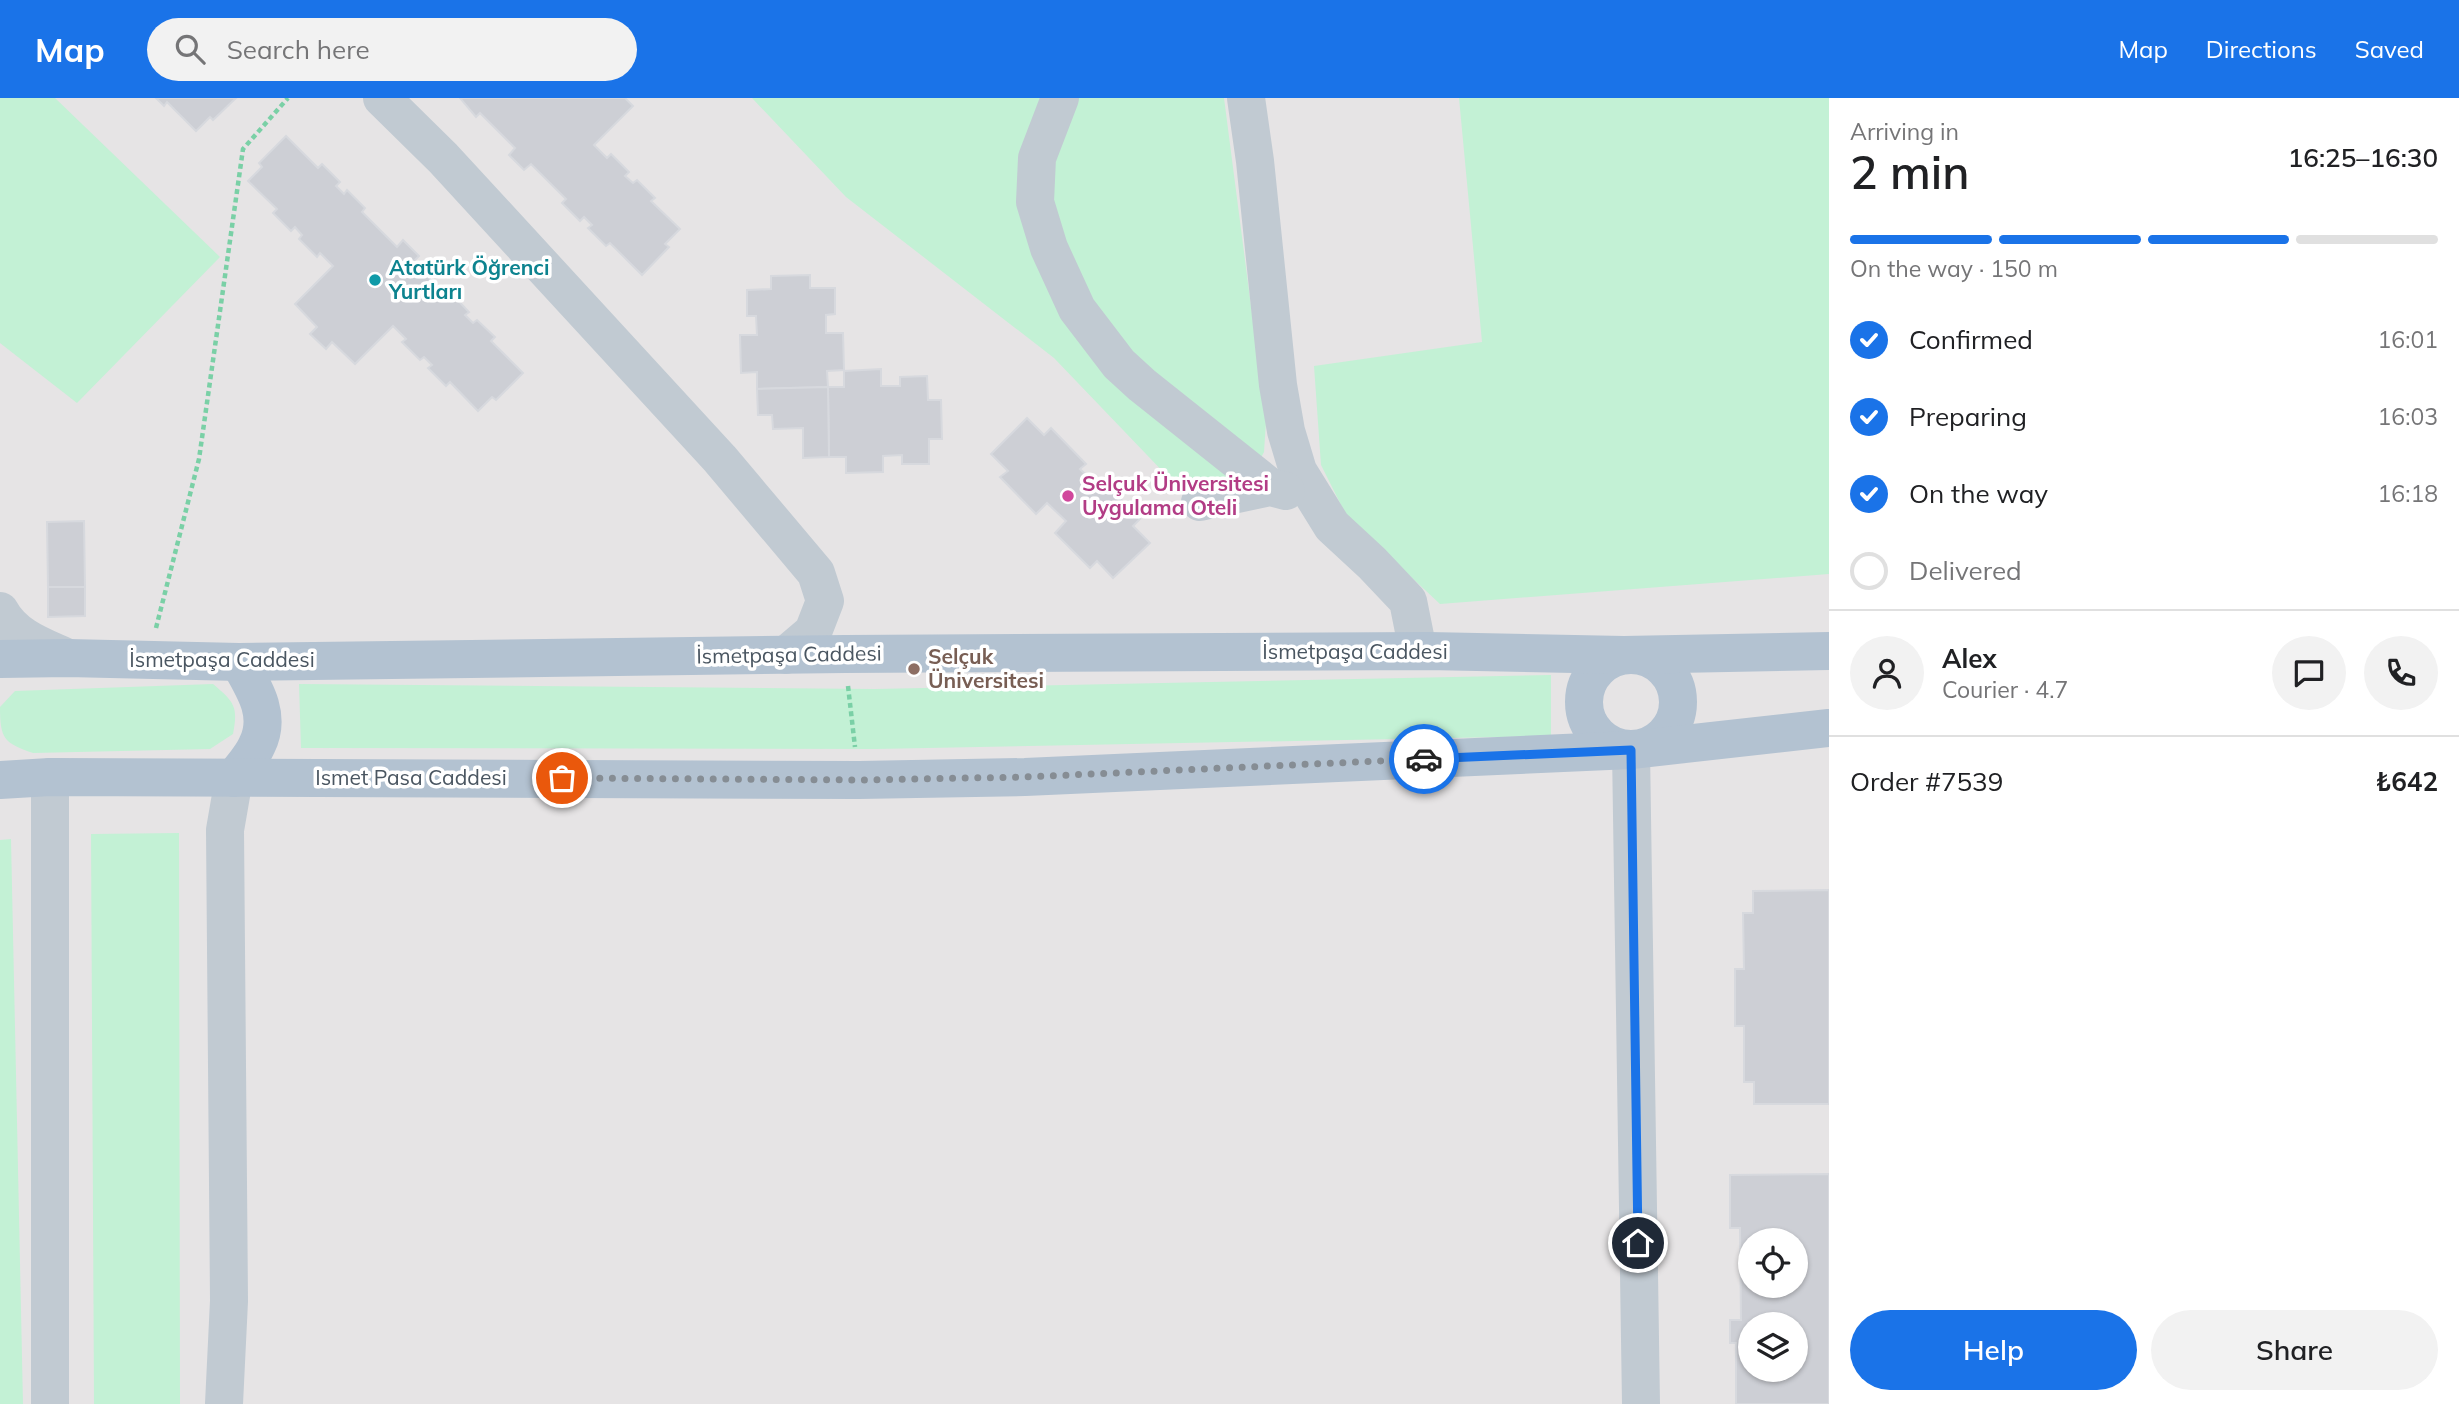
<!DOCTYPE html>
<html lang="en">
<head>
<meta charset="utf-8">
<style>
  body { margin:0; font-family:Mulish,sans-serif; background:#f2f2f2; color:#202124; height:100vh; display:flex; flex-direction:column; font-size:26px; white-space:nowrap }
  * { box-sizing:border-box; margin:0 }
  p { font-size:23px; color:#757577 }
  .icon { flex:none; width:38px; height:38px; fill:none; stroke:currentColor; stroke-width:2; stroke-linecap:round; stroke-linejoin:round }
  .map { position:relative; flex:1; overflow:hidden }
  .panel { display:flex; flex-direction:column; background:#fff; width:630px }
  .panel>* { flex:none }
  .buttons { position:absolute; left:1738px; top:1130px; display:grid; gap:14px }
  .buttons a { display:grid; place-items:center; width:70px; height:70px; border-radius:50%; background:#fff; box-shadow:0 2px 5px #0004; font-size:35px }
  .pin { position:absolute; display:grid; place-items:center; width:60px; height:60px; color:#fff; margin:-30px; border:4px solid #fff; border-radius:50%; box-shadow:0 2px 7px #0007 }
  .courier { position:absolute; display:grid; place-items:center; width:70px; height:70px; margin:-35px; border:5px solid #1a73e8; border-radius:50%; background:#fff; color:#222; box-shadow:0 2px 9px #0007 }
  .overview em { font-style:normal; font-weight:600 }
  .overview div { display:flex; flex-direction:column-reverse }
  .overview { display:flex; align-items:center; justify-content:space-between; height:119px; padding:0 21px }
  h1 { font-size:46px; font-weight:600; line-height:52px }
  .bar { display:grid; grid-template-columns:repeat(4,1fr); gap:10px 7px; align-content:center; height:84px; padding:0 21px }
  .bar i { height:9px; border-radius:5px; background:#e0e0e0 }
  .bar .selected { background:#1a73e8 }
  .bar p { grid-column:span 4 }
  .line { display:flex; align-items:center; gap:18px; padding:0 21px; border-top:2px solid #e0e0e0 }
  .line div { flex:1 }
  .round { display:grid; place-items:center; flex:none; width:74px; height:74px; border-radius:37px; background:#f2f2f2 }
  ol { padding:0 21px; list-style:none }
  li { display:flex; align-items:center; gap:21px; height:77px }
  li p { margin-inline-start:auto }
  li .icon { padding:7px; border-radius:50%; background:#1a73e8; color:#fff; stroke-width:4 }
  li:last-child { color:#757577 }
  li i { width:38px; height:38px; border:4px solid #e0e0e0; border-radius:50% }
  .cta { display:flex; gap:14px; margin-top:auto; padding:14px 21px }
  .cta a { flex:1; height:80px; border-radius:42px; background:#1a73e8; color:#fff; font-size:28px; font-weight:600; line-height:80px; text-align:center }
  .cta a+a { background:#f2f2f2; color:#202124 }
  header { display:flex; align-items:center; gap:42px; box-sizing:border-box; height:98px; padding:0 35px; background:#1a73e8; color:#fff }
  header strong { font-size:33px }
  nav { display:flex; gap:38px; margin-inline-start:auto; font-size:24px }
  .search { width:490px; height:63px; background:#f2f2f2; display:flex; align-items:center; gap:18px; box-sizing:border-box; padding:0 24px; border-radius:38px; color:#757577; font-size:26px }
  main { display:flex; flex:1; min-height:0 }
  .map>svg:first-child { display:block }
</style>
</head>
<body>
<header>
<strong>Map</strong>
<div class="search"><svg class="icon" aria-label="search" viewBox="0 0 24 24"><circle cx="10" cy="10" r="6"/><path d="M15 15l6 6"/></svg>Search here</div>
<nav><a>Map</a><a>Directions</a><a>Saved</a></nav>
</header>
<main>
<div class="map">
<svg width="1829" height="1306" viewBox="0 0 1829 1306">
  <rect width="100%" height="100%" fill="#f5f3f3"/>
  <!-- education -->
  <path fill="#e6e4e5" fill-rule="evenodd" d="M0,0H1829V1306H0ZM1750,1143H1796V1188H1750ZM1750,1227H1796V1272H1750Z"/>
  <!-- green -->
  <g fill="#c3f1d5">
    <path d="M0,0H55L220,159L77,305L0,245Z"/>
    <path d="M752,0H1224L1266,324L1264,354L1254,373L1193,405L1054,260L846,99Z"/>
    <path d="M1459,0H1829V476L1440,506L1347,419L1321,367L1314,268L1482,244Z"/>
    <path d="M1551,577V638L875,651L301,650L299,586L875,591Z"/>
    <path d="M213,586C233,603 239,608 233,636L210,651L33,655C4,645 0,641 0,609L15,593Z"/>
    <path d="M179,735L180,1306H94L91,736Z"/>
    <path d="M11,741L23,1306H0V742Z"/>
  </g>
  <!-- building -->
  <g fill="#cdcfd5" stroke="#d7d9de" stroke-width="2" fill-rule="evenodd">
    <path d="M156,0H236L213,22L210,19L196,33L167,4L164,8Z"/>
    <path d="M460,0H625L633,8L594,47L607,60L611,56L629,74L625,78L633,85L637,82L655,100L651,103L680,131L665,146L669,149L642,177L610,145L606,148L588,130L592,127L584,119L580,123L562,105L566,101L531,66L524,72L509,57L515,50L480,15L476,19Z"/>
    <path d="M286,38L318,70L322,66L340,84L336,88L344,96L347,92L365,110L362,114L397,149L403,142L419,158L413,164L448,199L452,196L469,214L465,217L473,225L477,222L495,239L491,243L523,275L496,302L492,299L478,313L450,284L446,288L428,270L432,267L424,259L420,262L402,244L406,241L393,228L355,266L332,244L326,251L310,236L317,229L295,206L333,168L320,155L317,159L299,141L302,137L295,129L291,133L273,115L277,111L248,83L262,69L259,65Z"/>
    <path d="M810,177V190H835V216L826,217V235H843L844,272L827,273L828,289L757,291V274L741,275L740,237H757L756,218H747V192L771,191V178Z"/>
    <path d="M881,271V288H900V279L927,278L928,302H941L942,341H929V366H902V357L883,358V374L846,375V359H829L828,289H844V273Z"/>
    <path d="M828,289L829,359L803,360V330L773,331L772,317H758L757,291Z"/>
    <path d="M1027,320L1044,337L1051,330L1086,366L1080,371L1099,390L1105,385L1140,421L1133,428L1150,445L1113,480L1097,463L1090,470L1055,435L1066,423L1047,405L1036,416L1000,379L1008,373L991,356Z"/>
    <path d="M84,423L85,489H48L47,424Z"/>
    <path d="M48,489H85V518L48,519Z"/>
    <path d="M1829,792V1006H1754V984H1744V928H1735V871H1744L1743,815H1753V793Z"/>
    <path d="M1829,1076V1306H1736V1245H1730V1222H1741L1740,1130H1730V1077ZM1750,1143H1796V1188H1750ZM1750,1227H1796V1272H1750Z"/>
  </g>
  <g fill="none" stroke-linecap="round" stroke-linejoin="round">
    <!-- path -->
    <g stroke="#7ad0a6" stroke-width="4.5" stroke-dasharray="5 3.5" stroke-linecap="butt">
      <path d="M156,530L199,361L243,51L288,0"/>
      <path d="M848,588L855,649"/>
    </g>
    <!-- minor -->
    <g stroke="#c1cad2" stroke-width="38">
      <path d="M382,0L443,60L720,361L816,475L825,503L813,534L786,557"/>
      <path d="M1060,0L1037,60L1035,104L1049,150L1077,211L1119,266L1142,287L1270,389"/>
      <path d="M1246,0L1255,63L1278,287L1286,333L1298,373L1332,428L1372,465L1408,503L1418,553"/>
      <path d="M1200,404L1270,389L1286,393"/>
      <path d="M0,513C14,539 42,548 68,560"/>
      <path d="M1631,652L1641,1306"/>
      <path d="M50,679V1306"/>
      <path d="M224,1306L229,1203L225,732L234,680"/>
    </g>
    <!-- major -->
    <g stroke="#b3c2d1" stroke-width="38">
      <circle cx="1631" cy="604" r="47"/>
      <path d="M0,561L68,560L239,564L845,556L1428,553L1624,557L1829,553"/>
      <path d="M234,680C242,669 252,659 257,647C272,617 254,590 239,564"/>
      <path d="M0,682L50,679L859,682L1025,679L1631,652L1829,630"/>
    </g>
  </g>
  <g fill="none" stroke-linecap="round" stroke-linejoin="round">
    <!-- done -->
    <path stroke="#868d94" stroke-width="7" stroke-dasharray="0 12.6" d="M562,680L859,682L1025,679L1424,661"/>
    <!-- route -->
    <path stroke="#1a73e8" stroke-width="9" d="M1424,661L1631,652L1638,1145"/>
  </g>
  <!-- markers -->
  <circle fill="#0f9aa8" stroke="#fff" stroke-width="2.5" cx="375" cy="182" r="7"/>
  <circle fill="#d1479c" stroke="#fff" stroke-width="2.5" cx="1068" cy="398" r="7"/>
  <circle fill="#8d6e63" stroke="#fff" stroke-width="2.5" cx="914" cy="571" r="7"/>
  <g text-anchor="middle" stroke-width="7" stroke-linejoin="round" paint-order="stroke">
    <!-- culture labels -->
    <g font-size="21" font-weight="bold" fill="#0d838f" stroke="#fff" text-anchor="start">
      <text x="389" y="177">Atatürk Öğrenci<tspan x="389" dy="24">Yurtları</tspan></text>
    </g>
    <!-- hotel labels -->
    <g font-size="21" font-weight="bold" fill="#b23c85" stroke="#fff" text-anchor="start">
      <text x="1082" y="393">Selçuk Üniversitesi<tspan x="1082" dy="24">Uygulama Oteli</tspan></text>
    </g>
    <!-- street labels -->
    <g font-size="21" fill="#4a5661" stroke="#fff">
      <text x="1355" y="561">İsmetpaşa Caddesi</text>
      <text transform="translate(789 557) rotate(-1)" y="7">İsmetpaşa Caddesi</text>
      <text x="222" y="569">İsmetpaşa Caddesi</text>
      <text x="411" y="687">Ismet Pasa Caddesi</text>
    </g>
    <!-- education labels -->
    <g font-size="21" font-weight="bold" fill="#785e54" stroke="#fff" text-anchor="start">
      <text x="928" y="566">Selçuk<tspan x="928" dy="24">Üniversitesi</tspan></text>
    </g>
  </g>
</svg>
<div class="buttons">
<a><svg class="icon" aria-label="locate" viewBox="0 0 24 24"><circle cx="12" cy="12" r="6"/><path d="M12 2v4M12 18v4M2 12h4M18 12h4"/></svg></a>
<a><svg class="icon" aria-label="layers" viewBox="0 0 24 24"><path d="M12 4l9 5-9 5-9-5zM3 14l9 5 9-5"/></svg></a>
</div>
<div class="pin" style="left:562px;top:680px;background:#ea580c"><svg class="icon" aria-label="bag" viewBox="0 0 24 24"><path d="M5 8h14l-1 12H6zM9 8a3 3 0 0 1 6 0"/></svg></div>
<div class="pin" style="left:1638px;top:1145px;background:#1f2937"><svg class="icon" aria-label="home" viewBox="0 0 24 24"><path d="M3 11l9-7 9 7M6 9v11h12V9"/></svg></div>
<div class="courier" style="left:1424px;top:661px"><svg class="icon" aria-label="car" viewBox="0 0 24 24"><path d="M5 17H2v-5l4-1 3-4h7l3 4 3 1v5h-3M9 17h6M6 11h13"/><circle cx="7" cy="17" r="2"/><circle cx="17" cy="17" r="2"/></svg></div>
</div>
<section class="panel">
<div class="overview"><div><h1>2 min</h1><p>Arriving in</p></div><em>16:25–16:30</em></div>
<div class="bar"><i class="selected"></i><i class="selected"></i><i class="selected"></i><i></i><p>On the way · 150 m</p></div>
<ol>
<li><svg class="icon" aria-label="check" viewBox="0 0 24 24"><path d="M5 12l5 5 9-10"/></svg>Confirmed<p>16:01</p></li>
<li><svg class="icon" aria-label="check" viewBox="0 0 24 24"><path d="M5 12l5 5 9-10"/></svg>Preparing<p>16:03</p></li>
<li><svg class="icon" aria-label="check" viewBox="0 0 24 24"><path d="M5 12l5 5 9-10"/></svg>On the way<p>16:18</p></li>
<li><i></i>Delivered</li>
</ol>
<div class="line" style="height:126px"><a class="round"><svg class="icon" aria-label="person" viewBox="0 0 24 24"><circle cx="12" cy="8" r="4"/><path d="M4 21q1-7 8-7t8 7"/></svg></a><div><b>Alex</b><p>Courier · 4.7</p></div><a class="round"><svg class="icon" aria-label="chat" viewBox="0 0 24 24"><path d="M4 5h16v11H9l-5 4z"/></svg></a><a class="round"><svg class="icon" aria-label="phone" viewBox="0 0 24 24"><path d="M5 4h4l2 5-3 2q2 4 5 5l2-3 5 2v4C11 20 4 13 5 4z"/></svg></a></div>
<div class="line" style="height:91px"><div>Order #7539</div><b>₺642</b></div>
<div class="cta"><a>Help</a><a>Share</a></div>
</section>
</main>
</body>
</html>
